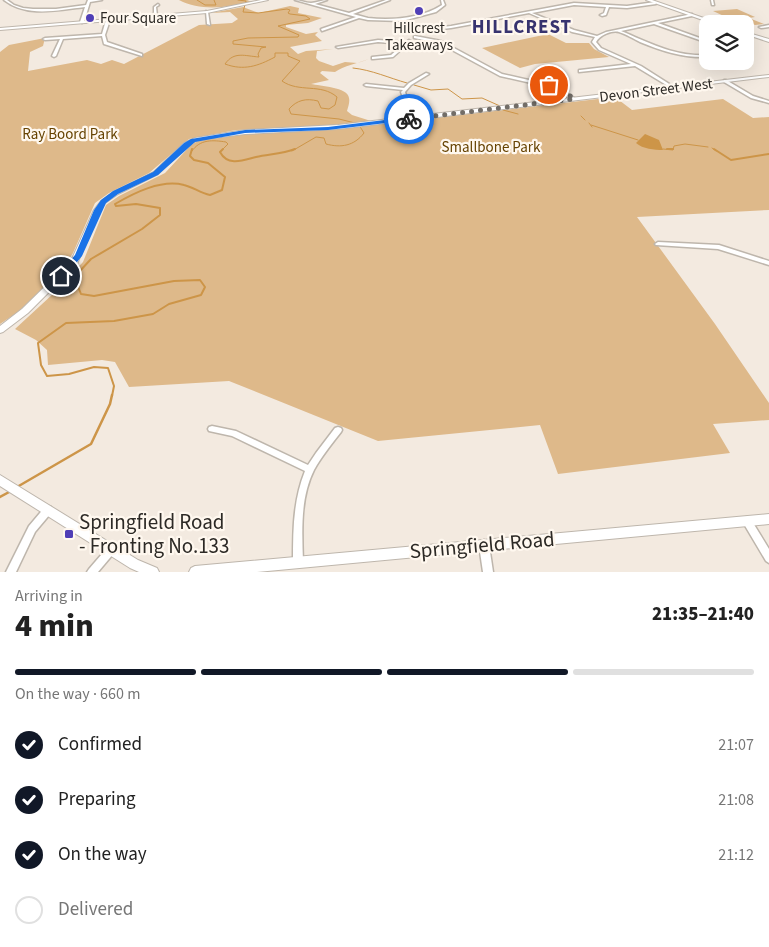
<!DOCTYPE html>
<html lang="en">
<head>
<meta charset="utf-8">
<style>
  body { margin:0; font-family:"Source Sans 3",sans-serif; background:#f6f6f6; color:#222; height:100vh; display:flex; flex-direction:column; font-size:19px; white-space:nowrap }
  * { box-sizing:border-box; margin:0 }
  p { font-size:16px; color:#767676 }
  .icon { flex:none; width:28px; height:28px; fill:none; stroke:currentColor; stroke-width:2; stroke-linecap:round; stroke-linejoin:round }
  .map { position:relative; height:572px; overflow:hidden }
  .drawer { display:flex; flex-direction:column; background:#fff; flex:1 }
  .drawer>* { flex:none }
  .controls { position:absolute; left:699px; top:15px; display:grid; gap:10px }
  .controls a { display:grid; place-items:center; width:55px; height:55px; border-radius:10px; background:#fff; box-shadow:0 5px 20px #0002; font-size:25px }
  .pin { position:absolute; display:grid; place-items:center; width:42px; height:42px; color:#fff; margin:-21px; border:2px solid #fff; border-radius:50%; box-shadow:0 1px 5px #0007 }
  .courier { position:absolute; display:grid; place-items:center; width:50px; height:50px; margin:-25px; border:4px solid #1a73e8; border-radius:50%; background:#fff; color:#222; box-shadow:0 1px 6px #0007 }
  .headline em { font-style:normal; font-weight:800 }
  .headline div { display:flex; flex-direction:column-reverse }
  .headline { display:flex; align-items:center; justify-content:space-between; height:85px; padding:0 15px }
  h1 { font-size:32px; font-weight:800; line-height:38px }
  .bar { display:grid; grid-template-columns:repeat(4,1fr); gap:8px 5px; align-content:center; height:60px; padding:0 15px }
  .bar i { height:6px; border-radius:4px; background:#e0e0e0 }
  .bar .current { background:#111827 }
  .bar p { grid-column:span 4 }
  ol { padding:0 15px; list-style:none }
  li { display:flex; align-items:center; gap:15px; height:55px }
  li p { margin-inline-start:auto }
  li .icon { padding:5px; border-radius:50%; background:#111827; color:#fff; stroke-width:4 }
  li:last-child { color:#767676 }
  li i { width:28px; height:28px; border:2px solid #e0e0e0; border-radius:50% }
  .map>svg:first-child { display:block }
</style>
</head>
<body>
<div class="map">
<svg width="769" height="572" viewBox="0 0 769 572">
  <rect width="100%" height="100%" fill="#f3eae0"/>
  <!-- green -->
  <g fill="#deb98a">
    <path d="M179,0H247L252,2C228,7 202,12 179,0Z"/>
    <path d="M290,6L299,8L298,13L322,18L308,23L286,25V27L306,34L318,32L315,35L322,41L290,47L298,54L306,51L333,49L317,51L316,58L319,61L333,66L345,62L357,63L369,59C359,63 343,66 335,72L322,71L320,73L329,80L311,84C320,86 348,87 349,98C350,102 348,107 347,111L352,115L371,121L315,127L236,130L189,139L149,173L109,193L95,203L73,253L63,269L18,312L0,324V52L9,45L45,38L43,46L30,52L28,71L87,60L101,64L112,60L124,64L199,25L232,23L238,19L230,12L211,13L243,7L259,13Z"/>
    <path d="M737,9L755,17L749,18L764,24L755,25L743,20L712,19L726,17L713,11Z"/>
    <path d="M548,34L566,43H589L594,49L609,57L535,64L520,68L482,48Z"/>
    <path d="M615,97L632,110L723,99L753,118L769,117V210L637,217L715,324L769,403V420L713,424L730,453L558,474L540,425L378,441L229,381L129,387L115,362L102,360L48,365L47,350L36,340L15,329L54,293L83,262L106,205L119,196L165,173L191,145L198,141L247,134L339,129Z"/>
  </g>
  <!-- water -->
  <path fill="#cd9548" d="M645,134L659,140L663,150C654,150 643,149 636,143Z"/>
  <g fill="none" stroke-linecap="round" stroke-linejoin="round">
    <!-- stream-far2 -->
    <g stroke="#cd9548" stroke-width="1">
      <path d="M197,0L205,5H216L214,0"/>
      <path d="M238,0L246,1L243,12L258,13L287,9L290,10L288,13L290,14L306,16L310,19L278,26L299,35L298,37L248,38L233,41V44L266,47L261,48L258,54L259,57C245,56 234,51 225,64C244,71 258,66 275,57V53H288V56L300,61L282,81C299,93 321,83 337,97L335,105L329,109L321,108L318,101C306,98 297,100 289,109L291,114L339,119L355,123"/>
      <path d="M353,68C372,70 389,78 407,83"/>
      <path d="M414,85L431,90L448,89L462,99L482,98L500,106"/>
      <path d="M503,110L518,114"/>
      <path d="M581,116L585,120"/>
      <path d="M589,123L592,127"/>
      <path d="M591,125L638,140"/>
      <path d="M712,148L716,151"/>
      <path d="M663,149L673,150L674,146L685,144L708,147"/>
      <path d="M192,151C200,139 213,140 226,142L228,144L221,151"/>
      <path d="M292,151L316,137L324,138L326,144C341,148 354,146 364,133L359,125"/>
    </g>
    <!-- stream-far1 -->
    <g stroke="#cd9548" stroke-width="2">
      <path d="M223,149L220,152C228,167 244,160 256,157C269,154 282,154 295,149"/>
      <path d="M667,149H673"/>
      <path d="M714,149L731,160L769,154"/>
      <path d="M112,396L114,386L108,368L94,367L69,374L47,376L41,365L38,343L66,323L114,321L153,314L169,304L201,295L205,287L200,280L174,281L94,296L81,294L77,284L79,272L91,259L142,229L160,215V208L136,204L116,206L115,204C134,193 161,179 184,185C193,187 200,193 210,195L222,190L225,177L208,163L194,160L190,156L192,149"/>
    </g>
    <!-- stream -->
    <g stroke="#cd9548" stroke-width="2.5">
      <path d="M17,487L91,444L110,404L112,395"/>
      <path d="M0,497L11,491"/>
    </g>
    <defs>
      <g id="minor">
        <path d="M4,0H7L14,5L23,8L33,9H56L86,5L88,0H102L90,2L84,22L82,23L80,22L85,7C58,10 27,18 4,0Z"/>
        <path d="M295,0C300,0 305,3 311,3C316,3 322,0 327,0L315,4L349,13L386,0H390L353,14C358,15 363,17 368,18C392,21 422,18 442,5L441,0H443L445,5L436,12L406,20V25L416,30L451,26L574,3L627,6L655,2L656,4L627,8L609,7L606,15L602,16L600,15L604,13L606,7L574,5L532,13L574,30L597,36L606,32L692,14V16L658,23L708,41V43L654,24L621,31C650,43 675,57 708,55V57C683,58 662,51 640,42C634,39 626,34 619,32C612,30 600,35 596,42L601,48L641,66L674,87L675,88L673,89L635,66L579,72V70H580L631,64L599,50L592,42L595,37L572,32L529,13L477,23L494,30L514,31L513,33L493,32L473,24L451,28L415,32L404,26L403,21L368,20L359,18L322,31L321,29L356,17Z"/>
        <path d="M711,0H713L714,5H712Z"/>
        <path d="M158,4L159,5L156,7L157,16L154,17V7Z"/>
        <path d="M206,11L208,12L210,25L207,24Z"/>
        <path d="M108,19L110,20L105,35L107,42L142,54V56L104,44L102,36L63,39L56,56L54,57L52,56L60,39L45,40L43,39L45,38L102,34L106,20Z"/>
        <path d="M769,25V27L761,28L759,27Z"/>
        <path d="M415,36L441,41L502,74L555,86L576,99L573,100L553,88L500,76L439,43L414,38V36Z"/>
        <path d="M378,40L406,42L409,40L411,41L393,57L373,59H372V57L391,55L404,44L378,42L338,48L336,47Z"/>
        <path d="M426,73L429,74L411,85L405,92L407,98L421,118L419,119H418L403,98L401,92L403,90L366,86L364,85L366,84L404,88L409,83Z"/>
        <path d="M724,80H726L753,96L769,101V103L751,98L724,82Z"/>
        <path d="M658,242L719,245L769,261V265L718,249L656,245L655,244Z"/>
        <path d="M212,426L236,431L308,465L316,453L335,428L338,427L341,428L342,430L341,432C331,445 321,457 314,470C300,498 302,532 303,562L301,565L298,567L295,565L293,562C293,531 293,501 305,471L232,436L209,431L208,429L209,427Z"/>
        <path d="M48,506L51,507L52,510L51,513L35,532L16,572H6L29,526L45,507Z"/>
        <path d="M747,517L750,518L769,549V563L766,561L744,524L742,521L744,518Z"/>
        <path d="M484,540L487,542L489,545L493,572H483L479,545L481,542Z"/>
        <path d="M111,545L114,547L116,550L114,553L98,572H87L89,569L108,547Z"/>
      </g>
      <g id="major">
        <path d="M261,0H268L207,13L0,30V28L207,11Z"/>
        <path d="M769,75V77L338,129L245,134L198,140L188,145L158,174L118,194L105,203L100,210L77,264L28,313L3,332L0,333V326L22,309L71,261L94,210L101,201L114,192L154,172L184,143L195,138L245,130L338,125Z"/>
        <path d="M0,475L138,560L157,568L159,572H139L130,568L0,486Z"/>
        <path d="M769,514V524L257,572H189L191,568L195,566Z"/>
      </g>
      <g id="highway">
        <path d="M646,0H652L721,24H714Z"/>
        <path d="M745,32L769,39V42L745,34Z"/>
      </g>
    </defs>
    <!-- minor casing -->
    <use href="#minor" stroke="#beb6ac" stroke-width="3"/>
    <!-- major casing -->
    <use href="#major" stroke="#beb6ac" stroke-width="2"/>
    <!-- highway casing -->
    <use href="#highway" stroke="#beb6ac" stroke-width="2"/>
    <!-- minor -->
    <use href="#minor" fill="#fff" fill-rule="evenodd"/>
    <!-- major -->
    <use href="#major" fill="#fff" fill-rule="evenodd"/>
    <!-- highway -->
    <use href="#highway" fill="#fff" fill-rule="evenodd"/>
  </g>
  <!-- route -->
  <path fill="#1a73e8" d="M409,117L411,120L328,130L245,133L195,142L158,175L118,194L106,203L82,256L64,278L57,276L75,255L94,210L101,200L113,191L153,172L184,143L191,139L245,130L328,127Z"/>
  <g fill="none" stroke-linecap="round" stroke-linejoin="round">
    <!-- done -->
    <path stroke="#726d67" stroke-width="5" stroke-dasharray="0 9" d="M409,119L574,99L564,91L549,85"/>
  </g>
  <!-- markers -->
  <g fill="#503fb6" stroke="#fff8ef" stroke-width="2">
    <circle cx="419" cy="11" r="5"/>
    <circle cx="90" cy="18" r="5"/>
    <rect x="64" y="529" width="10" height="10" rx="2.5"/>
  </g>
  <g text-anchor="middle" stroke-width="4.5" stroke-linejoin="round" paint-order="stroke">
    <!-- far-poi labels -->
    <g font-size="15" fill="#2d2a26" stroke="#fff8ef" text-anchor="start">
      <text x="100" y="23">Four Square</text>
      <text x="419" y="33" text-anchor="middle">Hillcrest<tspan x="419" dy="17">Takeaways</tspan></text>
    </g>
    <!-- far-street labels -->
    <g font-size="15" fill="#2d2a26" stroke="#fff8ef">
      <text transform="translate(656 90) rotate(-7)" y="5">Devon Street West</text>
    </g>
    <!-- far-park labels -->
    <g font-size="15" fill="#664200" stroke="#fff8ef">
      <text x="70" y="139">Ray Boord Park</text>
      <text x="491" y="152">Smallbone Park</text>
    </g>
    <!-- far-district labels -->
    <g font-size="19" font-weight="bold" letter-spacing="1" fill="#37336f" stroke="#fff8ef">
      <text x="522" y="33">HILLCREST</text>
    </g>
    <!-- near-poi labels -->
    <g font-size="21" fill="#2d2a26" stroke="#fff8ef" text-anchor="start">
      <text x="79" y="529">Springfield Road<tspan x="79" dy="24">- Fronting No.133</tspan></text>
    </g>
    <!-- near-street labels -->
    <g font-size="21" fill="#2d2a26" stroke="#fff8ef">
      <text transform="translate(482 545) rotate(-5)" y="7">Springfield Road</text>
    </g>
  </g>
</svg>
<div class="controls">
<a><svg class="icon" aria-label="layers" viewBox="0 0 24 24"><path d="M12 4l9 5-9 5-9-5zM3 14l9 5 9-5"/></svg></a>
</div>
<div class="pin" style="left:549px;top:85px;background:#ea580c"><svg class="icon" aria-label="bag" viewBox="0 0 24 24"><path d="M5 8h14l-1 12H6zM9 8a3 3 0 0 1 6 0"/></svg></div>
<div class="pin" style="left:61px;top:276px;background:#1f2937"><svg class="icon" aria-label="home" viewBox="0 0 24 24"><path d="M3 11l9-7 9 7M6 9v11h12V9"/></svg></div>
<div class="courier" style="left:409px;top:119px"><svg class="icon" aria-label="bike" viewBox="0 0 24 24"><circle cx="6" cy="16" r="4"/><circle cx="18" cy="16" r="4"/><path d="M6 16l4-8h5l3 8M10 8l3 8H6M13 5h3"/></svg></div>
</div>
<section class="drawer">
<div class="headline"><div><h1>4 min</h1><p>Arriving in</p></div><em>21:35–21:40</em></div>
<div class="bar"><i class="current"></i><i class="current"></i><i class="current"></i><i></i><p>On the way · 660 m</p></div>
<ol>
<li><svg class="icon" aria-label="check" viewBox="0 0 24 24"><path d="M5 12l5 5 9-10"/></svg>Confirmed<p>21:07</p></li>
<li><svg class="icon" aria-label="check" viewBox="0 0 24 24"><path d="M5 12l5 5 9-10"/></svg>Preparing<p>21:08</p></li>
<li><svg class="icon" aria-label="check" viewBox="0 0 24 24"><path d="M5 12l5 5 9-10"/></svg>On the way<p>21:12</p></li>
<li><i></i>Delivered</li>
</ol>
</section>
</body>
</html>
